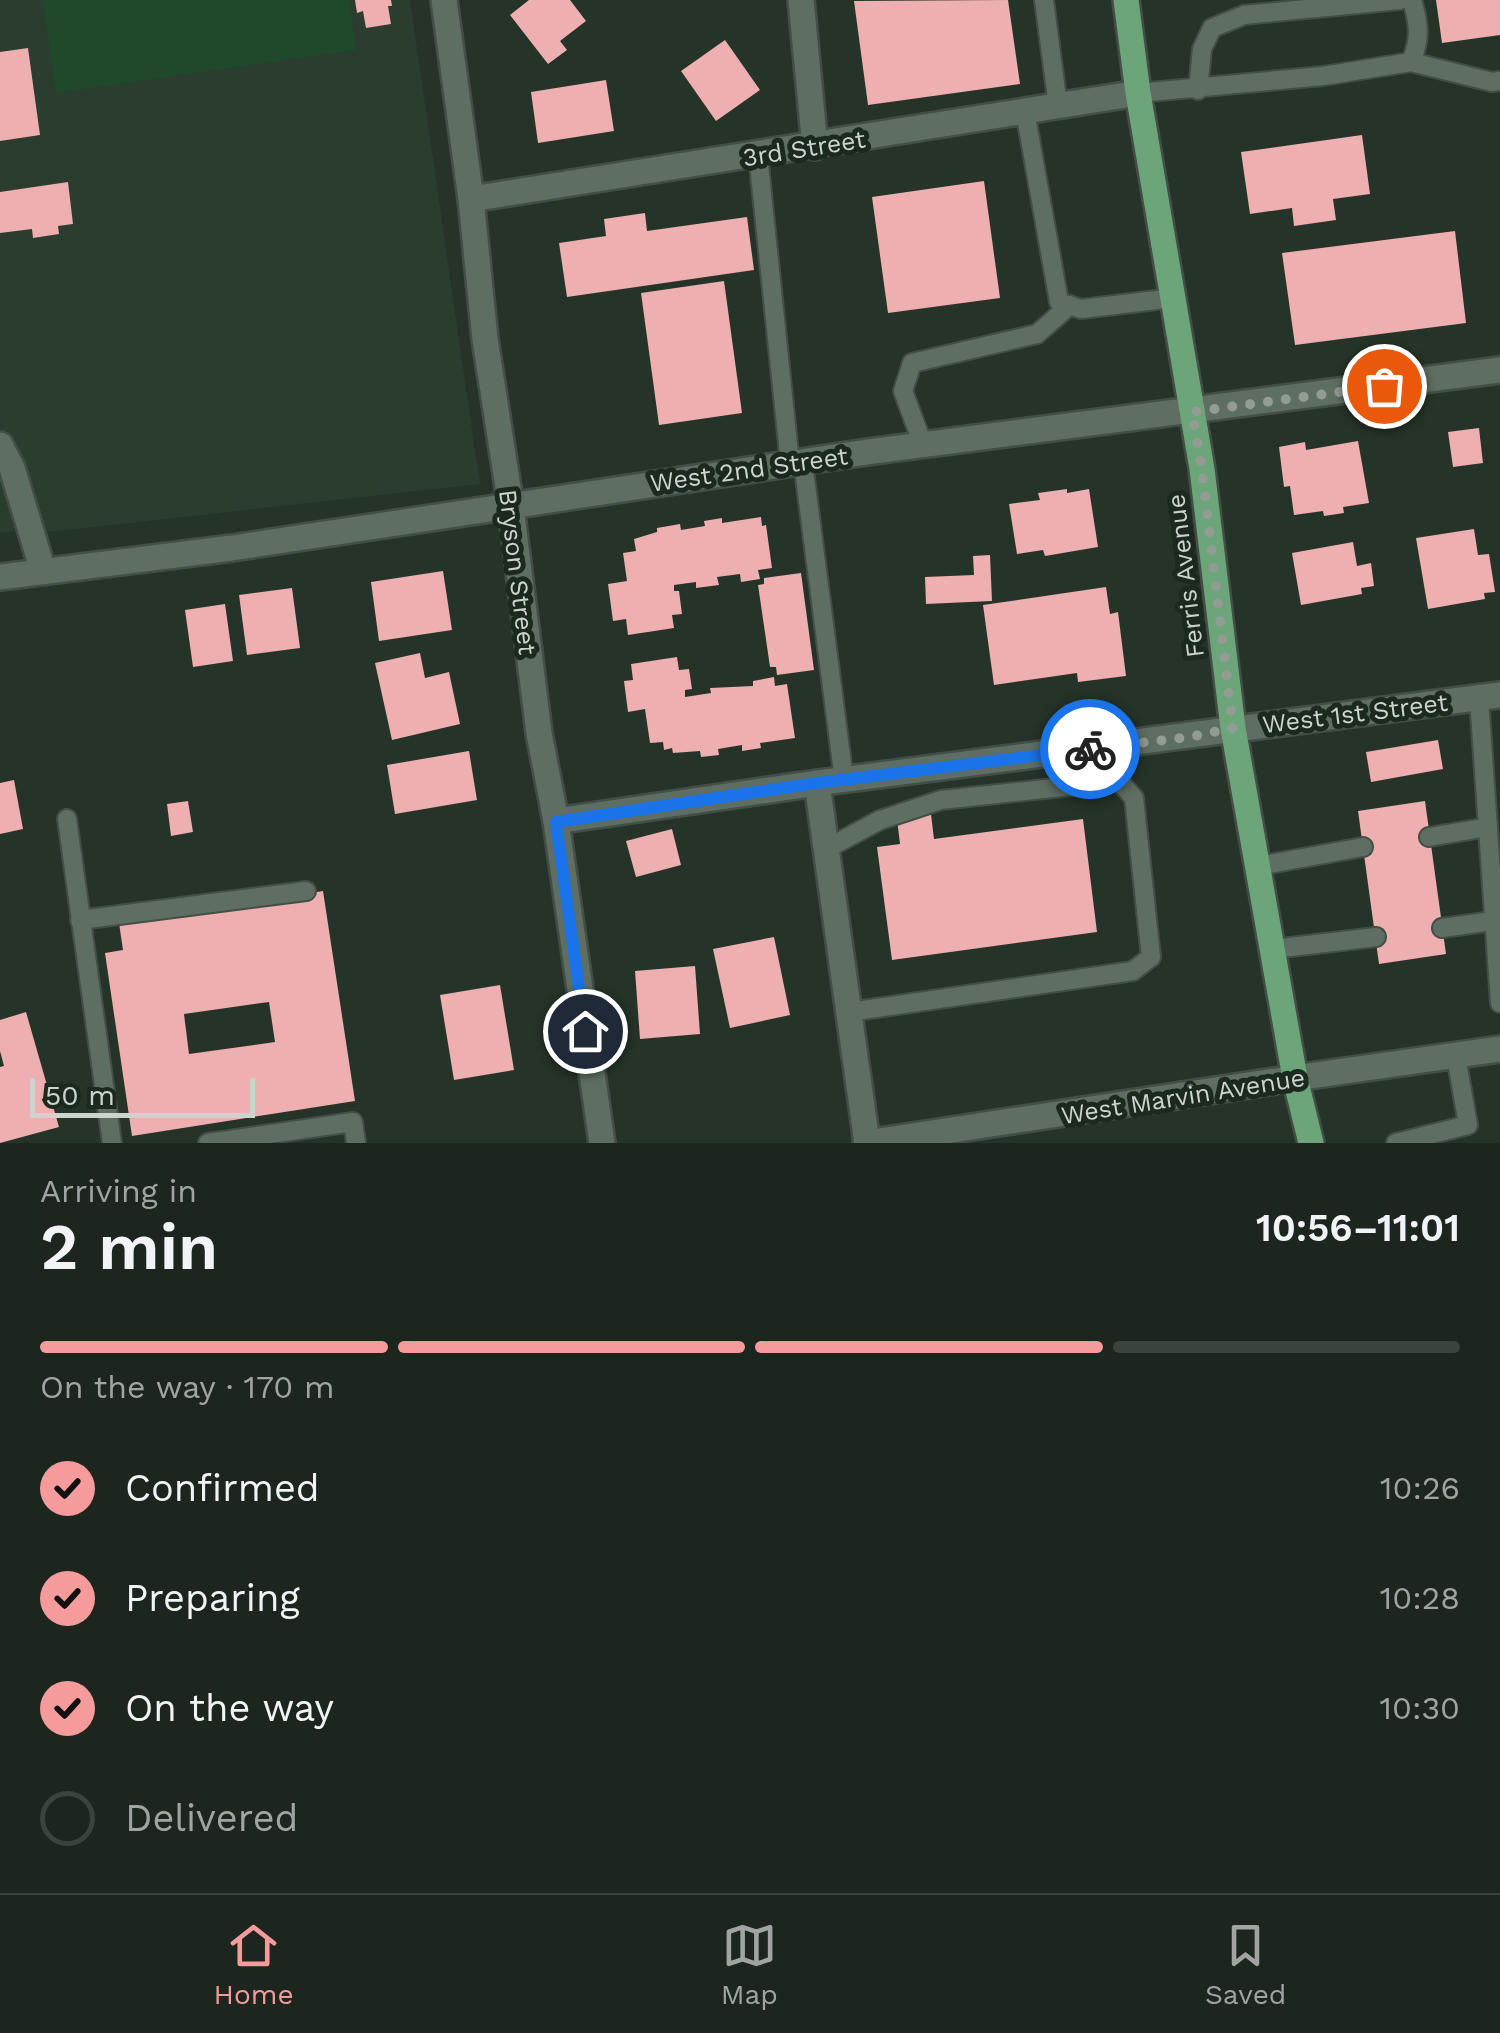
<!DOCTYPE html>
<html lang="en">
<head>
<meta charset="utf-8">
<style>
  body { margin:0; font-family:"Work Sans",sans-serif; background:#29322b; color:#f1f3f6; height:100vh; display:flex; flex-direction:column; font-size:38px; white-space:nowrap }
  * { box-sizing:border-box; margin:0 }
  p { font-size:32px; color:#a0a5a4 }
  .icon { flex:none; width:55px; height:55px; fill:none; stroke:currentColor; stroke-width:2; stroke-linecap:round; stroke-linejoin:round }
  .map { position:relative; height:1143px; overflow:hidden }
  .side { display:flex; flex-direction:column; background:#1c261e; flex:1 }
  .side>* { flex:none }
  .scale { position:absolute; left:30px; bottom:25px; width:225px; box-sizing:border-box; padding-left:10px; border:5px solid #ccd4cd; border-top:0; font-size:28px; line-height:35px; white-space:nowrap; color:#ccd4cd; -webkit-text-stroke:8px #1c291e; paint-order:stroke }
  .pin { position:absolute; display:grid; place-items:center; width:85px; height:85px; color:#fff; margin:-42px; border:5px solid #fff; border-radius:50%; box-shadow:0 2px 10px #0007 }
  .courier { position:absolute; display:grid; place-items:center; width:100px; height:100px; margin:-50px; border:8px solid #1a73e8; border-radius:50%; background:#fff; color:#222; box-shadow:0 2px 12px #0007 }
  .summary em { font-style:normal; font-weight:600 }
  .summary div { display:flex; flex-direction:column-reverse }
  .summary { display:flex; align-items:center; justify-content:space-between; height:170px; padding:0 40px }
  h1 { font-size:65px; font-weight:600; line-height:75px }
  .bar { display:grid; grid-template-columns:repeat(4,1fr); gap:15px 10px; align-content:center; height:120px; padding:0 40px }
  .bar i { height:12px; border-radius:8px; background:#3a433c }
  .bar .current { background:#f59b9c }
  .bar p { grid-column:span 4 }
  ol { padding:0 40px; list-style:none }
  li { display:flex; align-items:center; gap:30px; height:110px }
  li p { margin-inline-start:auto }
  li .icon { padding:10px; border-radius:50%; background:#f59b9c; color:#111; stroke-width:4 }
  li:last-child { color:#a0a5a4 }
  li i { width:55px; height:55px; border:5px solid #3a433c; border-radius:50% }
  .menu { display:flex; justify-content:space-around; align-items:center; height:140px; border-top:2px solid #3a433c; background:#1c261e; font-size:28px; color:#a0a5a4 }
  .menu a { display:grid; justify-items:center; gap:5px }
  .menu .current { color:#f59b9c }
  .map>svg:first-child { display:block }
</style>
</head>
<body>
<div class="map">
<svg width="1500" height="1143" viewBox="0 0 1500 1143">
  <rect width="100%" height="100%" fill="#263328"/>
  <!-- built -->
  <path fill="#2a3d2e" d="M0,0H410L480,484L57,531L0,532Z"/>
  <!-- green -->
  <path fill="#20492b" d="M43,0H349L356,50L56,93Z"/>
  <!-- building -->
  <g fill="#edafaf" fill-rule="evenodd">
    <path d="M355,0H391L392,6H388L391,24L366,28L363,11L357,13Z"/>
    <path d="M529,0H570L586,21L560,41L567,50L548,64L510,15Z"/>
    <path d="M1008,0L1020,84L868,105L854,1Z"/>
    <path d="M1436,0H1500V35L1442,43Z"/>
    <path d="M725,40L760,90L716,121L681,71Z"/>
    <path d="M28,48L40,135L0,141V52Z"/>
    <path d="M606,80L614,131L538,143L531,92Z"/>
    <path d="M1362,135L1370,194L1333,199L1336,220L1294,226L1292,208L1250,214L1241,152Z"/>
    <path d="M984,181L1000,298L888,313L872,197Z"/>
    <path d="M68,182L73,224L58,226L59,234L33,238L32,229L0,233V192Z"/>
    <path d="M645,213L647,231L747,217L754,270L567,297L559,243L606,236L604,219Z"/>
    <path d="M1455,231L1466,323L1295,345L1282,253Z"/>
    <path d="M724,281L742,413L659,425L641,293Z"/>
    <path d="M1479,428L1483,463L1453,467L1448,432Z"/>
    <path d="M1358,441L1369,503L1343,507L1344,513L1324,516L1323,511L1294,515L1290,486L1284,487L1279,447L1305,442L1306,450Z"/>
    <path d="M1067,489V493L1089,489L1098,547L1045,556L1043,550L1017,554L1009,504L1040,500L1038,493Z"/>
    <path d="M761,517L762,526L766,525L772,568L758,570L760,579L741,582L740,574L717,577L719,585L696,588V582L674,585V591H679L682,614L672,615L674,628L628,635L626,619L613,621L608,584L627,581L623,553L636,551L634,539L657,532V528L680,524L681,530L705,526L704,521L722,518V523Z"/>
    <path d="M1474,529L1478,555L1489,554L1495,592L1484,593L1485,599L1428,609L1416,538Z"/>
    <path d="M1353,542L1357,566L1371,563L1374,586L1361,588L1362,594L1301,605L1292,553Z"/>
    <path d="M990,555L992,601L926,604L925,577L974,575L973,556Z"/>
    <path d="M443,571L452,630L379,641L371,582Z"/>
    <path d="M801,573L814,670L777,675L776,667H770L758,585L764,584V578Z"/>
    <path d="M1106,587L1110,614L1118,612L1126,676L1078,682L1077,673L994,685L983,605Z"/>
    <path d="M292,588L300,648L247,655L239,595Z"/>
    <path d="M225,604L233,661L193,667L185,610Z"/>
    <path d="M420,653L425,678L449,672L460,724L392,740L375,663Z"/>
    <path d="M677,657L679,670L689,669L692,689L685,690V697L711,693L710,688L753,686V681L774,677L775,686L787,684L795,738L760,743L761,748L742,751V745L718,749L719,755L701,757L700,751L673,753L672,748L664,750L663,742L650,743L645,709L628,712L624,681L633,680L631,664Z"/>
    <path d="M1438,740L1443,769L1371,782L1366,752Z"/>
    <path d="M469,751L477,800L395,814L387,765Z"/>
    <path d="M14,780L23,829L0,834V783Z"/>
    <path d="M188,801L193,832L171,836L167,804Z"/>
    <path d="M1425,801L1446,954L1379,964L1358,811Z"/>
    <path d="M931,814L934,839L1083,819L1097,932L892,960L877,847L900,844L897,819Z"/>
    <path d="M672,829L681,865L636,877L626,841Z"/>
    <path d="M323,891L355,1101L132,1136L105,953L123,950L119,923ZM269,1002L275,1042L189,1054L184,1014Z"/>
    <path d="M774,937L790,1015L730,1028L713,949Z"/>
    <path d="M695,966L700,1034L640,1039L635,971Z"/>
    <path d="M500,985L514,1070L454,1080L440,995Z"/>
    <path d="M26,1012L59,1127L0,1143V1067L4,1066L0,1051V1020Z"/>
  </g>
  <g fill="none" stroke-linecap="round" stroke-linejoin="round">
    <defs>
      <g id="service">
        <path d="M1044,0L1058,106"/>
        <path d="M1411,62C1421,38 1419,24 1412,0"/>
        <path d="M1198,90L1202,49L1212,28L1244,15L1400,0"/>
        <path d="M1138,93L1323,76L1411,62L1492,82L1500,81"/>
        <path d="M1025,111L1059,302L1081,309L1173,298"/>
        <path d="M758,155L790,464"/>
        <path d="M923,445L903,391L912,363L1037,334L1070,305"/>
        <path d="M803,462L844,780"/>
        <path d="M1479,698L1500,1003"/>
        <path d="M67,819L112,1143"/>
        <path d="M1429,837L1488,827"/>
        <path d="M826,849L880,820L941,800L1119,781L1134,798L1151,957L1133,971L849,1012"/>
        <path d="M1258,866L1363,847"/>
        <path d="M80,920L306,891"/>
        <path d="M1442,928L1500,920"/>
        <path d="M1273,949L1376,937"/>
        <path d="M208,1143L353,1122L356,1143"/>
        <path d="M1396,1143L1468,1125L1456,1056"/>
      </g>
      <g id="minor">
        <path d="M444,0L471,199L485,339L511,507L539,733L556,821L602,1143"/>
        <path d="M801,0L815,147"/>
        <path d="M471,199L1138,93"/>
        <path d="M0,445L12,468L43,571"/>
        <path d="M0,577L232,548L867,452L1500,370"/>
        <path d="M817,783L867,1143"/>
        <path d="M556,821L817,783L1500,695"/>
      </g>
      <path id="tertiary" d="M866,1143L1295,1078"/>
      <path id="secondary" d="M1295,1078L1500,1049"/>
      <path id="primary" d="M1126,0L1138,93L1202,469L1233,728L1295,1078L1311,1143"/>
    </defs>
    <!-- service casing -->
    <use href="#service" stroke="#434e46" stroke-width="22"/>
    <!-- minor casing -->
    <use href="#minor" stroke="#434e46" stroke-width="30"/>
    <!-- tertiary casing -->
    <use href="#tertiary" stroke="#434e46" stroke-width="30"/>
    <!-- secondary casing -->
    <use href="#secondary" stroke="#434e46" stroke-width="30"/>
    <!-- primary casing -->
    <use href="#primary" stroke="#434e46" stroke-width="30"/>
    <!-- service -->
    <use href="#service" stroke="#5f6e62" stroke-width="18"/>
    <!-- minor -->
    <use href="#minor" stroke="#5f6e62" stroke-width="25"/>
    <!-- tertiary -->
    <use href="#tertiary" stroke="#5f6e62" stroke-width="25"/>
    <!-- secondary -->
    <use href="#secondary" stroke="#5f6e62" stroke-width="25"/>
    <!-- primary -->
    <use href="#primary" stroke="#6ca579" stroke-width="25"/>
  </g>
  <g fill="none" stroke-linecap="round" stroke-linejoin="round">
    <!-- done -->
    <path stroke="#929c93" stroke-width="10" stroke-dasharray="0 18" d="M1090,749L1190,737L1233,728L1202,469L1192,412L1384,386"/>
    <!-- route -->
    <path stroke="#1a73e8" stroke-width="12" d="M585,1031L556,822L817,783L1090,749"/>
  </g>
  <g text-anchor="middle" stroke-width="10" stroke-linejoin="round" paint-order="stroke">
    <!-- street labels -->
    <g font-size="25" fill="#ccd4cd" stroke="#1c291e">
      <text transform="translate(804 148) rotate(-9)" y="9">3rd Street</text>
      <text transform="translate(749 469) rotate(-8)" y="9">West 2nd Street</text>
      <text transform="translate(518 572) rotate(83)" y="9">Bryson Street</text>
      <text transform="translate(1185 576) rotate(-97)" y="9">Ferris Avenue</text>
      <text transform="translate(1355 713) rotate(-7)" y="9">West 1st Street</text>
      <text transform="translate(1183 1096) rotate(-9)" y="9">West Marvin Avenue</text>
    </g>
  </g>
</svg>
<div class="scale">50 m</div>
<div class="pin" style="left:1384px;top:386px;background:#ea580c"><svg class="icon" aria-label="bag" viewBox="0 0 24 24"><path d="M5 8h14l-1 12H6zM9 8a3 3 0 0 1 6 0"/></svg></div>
<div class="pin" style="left:585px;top:1031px;background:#1f2937"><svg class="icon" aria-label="home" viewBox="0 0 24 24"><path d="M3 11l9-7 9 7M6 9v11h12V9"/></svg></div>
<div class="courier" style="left:1090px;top:749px"><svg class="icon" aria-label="bike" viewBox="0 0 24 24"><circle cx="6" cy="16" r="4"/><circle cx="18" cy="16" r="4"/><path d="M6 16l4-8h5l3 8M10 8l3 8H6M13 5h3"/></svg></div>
</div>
<section class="side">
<div class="summary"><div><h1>2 min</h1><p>Arriving in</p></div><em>10:56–11:01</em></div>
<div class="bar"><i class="current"></i><i class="current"></i><i class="current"></i><i></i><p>On the way · 170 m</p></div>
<ol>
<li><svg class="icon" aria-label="check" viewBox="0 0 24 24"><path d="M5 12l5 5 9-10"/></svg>Confirmed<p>10:26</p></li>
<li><svg class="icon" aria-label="check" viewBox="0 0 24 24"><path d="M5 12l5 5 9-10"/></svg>Preparing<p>10:28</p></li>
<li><svg class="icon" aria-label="check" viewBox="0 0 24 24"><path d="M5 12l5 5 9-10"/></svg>On the way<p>10:30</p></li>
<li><i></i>Delivered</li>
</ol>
</section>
<nav class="menu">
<a class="current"><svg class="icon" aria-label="home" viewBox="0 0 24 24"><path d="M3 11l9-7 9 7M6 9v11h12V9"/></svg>Home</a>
<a><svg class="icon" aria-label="map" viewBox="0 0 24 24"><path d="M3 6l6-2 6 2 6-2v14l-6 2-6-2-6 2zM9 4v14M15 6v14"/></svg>Map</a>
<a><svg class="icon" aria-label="saved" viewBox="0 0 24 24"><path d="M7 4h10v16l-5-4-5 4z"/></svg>Saved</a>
</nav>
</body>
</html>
